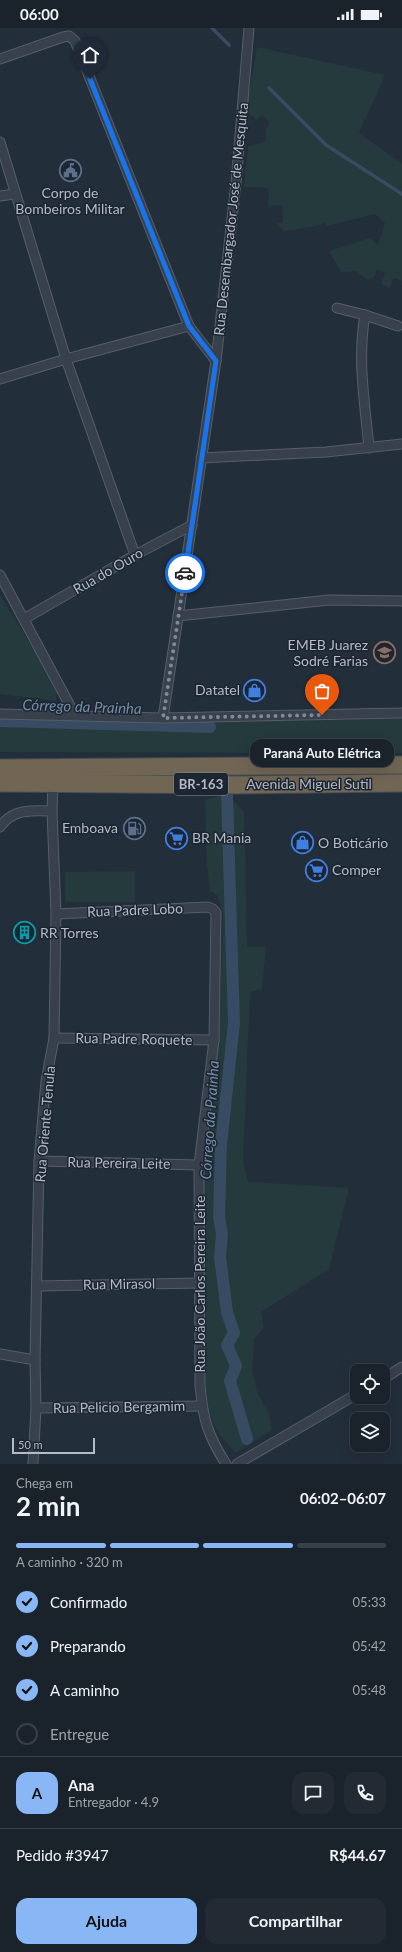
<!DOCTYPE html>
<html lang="pt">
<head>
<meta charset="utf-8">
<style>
  body { margin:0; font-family:Lato,sans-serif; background:#232a34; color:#f1f3f6; height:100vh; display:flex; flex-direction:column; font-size:15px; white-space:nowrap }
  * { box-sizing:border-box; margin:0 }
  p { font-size:13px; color:#9fa4a9 }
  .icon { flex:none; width:22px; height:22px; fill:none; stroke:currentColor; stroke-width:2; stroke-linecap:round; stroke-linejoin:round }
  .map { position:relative; height:1436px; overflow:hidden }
  .panel { display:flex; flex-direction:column; background:#1a222c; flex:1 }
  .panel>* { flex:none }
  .tools { position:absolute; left:350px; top:1336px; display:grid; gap:8px }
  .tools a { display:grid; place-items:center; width:40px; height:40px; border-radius:8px; background:#1a222c; box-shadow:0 4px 16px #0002,0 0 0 1px #383f48; font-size:20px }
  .scale { position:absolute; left:12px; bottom:10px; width:83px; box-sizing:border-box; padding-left:4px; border:2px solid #b2bbc7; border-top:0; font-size:11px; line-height:14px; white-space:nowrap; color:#b2bbc7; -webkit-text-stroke:3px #1c2530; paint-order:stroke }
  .pin { position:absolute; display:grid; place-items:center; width:34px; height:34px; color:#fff; margin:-41px -17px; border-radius:50% 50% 50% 0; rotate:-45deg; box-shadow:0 0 4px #0007 }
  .pin .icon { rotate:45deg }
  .courier { position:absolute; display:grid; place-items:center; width:40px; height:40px; margin:-20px; border:3px solid #1a73e8; border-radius:50%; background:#fff; color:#222; box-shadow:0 1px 5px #0007 }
  .bubble { position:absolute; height:28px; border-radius:12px; background:#1a222c; box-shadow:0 4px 16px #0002,0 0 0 1px #383f48; font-size:13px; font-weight:700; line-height:28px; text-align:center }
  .summary em { font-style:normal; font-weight:700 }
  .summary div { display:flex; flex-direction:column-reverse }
  .summary { display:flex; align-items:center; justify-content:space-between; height:68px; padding:0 16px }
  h1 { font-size:26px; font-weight:700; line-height:30px }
  .bar { display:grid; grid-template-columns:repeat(4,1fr); gap:6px 4px; align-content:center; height:48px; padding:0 16px }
  .bar i { height:5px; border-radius:3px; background:#383f48 }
  .bar .active { background:#89b7f5 }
  .bar p { grid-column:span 4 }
  .line { display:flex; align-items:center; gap:10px; padding:0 16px; border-top:1px solid #383f48 }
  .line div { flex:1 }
  .round { display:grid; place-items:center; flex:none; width:42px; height:42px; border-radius:12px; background:#232a34 }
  ol { padding:0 16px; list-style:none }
  li { display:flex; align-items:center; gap:12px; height:44px }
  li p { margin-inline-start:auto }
  li .icon { padding:4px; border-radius:50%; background:#89b7f5; color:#111; stroke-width:4 }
  li:last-child { color:#9fa4a9 }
  li i { width:22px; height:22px; border:2px solid #383f48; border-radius:50% }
  .cta { display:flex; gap:8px; margin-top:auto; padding:8px 16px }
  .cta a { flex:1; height:46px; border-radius:12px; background:#89b7f5; color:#111; font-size:16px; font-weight:700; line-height:46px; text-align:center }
  .cta a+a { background:#232a34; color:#f1f3f6 }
  .status { display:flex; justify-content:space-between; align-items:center; height:28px; padding:0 20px; background:#1a222c; direction:ltr }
  .status svg { height:11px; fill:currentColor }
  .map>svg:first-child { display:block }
</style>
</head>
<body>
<div class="status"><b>06:00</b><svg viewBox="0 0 49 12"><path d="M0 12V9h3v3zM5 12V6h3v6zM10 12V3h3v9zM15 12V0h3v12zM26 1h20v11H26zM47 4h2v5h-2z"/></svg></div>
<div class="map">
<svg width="402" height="1436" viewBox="0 0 402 1436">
  <rect width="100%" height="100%" fill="#232e3b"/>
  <!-- green -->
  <g fill="#253a3c">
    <path d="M257,19L385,47L359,105L402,136V253L394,250L389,260L381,256L385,245L377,241L373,251H366L356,243L341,244L329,223L370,210L378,217L385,195L375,186L327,198L325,195L312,199L283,203L277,195H283L282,177L268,178L269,160L244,159L248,118L265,114L266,100L270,95L262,87L257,92L246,83Z"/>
    <path d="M0,567L57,659L56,673L0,666Z"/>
    <path d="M0,691L146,695L402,691V725L0,724Z"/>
    <path d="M220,767L236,775L244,784L247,919H266L262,960L250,964L243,1132L248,1154L349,1160L329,1241L261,1284L264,1300L254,1311L252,1341L257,1364L269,1386L272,1402L236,1425C214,1402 211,1396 206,1365L205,1157L220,984L223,887L217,867L210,863L207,835L205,772Z"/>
    <path d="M135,843V874H65V844Z"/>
  </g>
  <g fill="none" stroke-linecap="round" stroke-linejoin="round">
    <!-- stream -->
    <g stroke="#374b62" stroke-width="3.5">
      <path d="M212,0L229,17"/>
      <path d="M269,60L326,117L402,166"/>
    </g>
    <!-- canal -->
    <g stroke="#374b62" stroke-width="12">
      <path d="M0,693L210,699"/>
      <path d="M227,766L234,995L221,1117L219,1189L222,1206L220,1229L227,1284L234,1305L227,1317L236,1338L230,1353L247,1411"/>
    </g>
    <defs>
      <g id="street">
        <path d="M0,31L63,9L69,8L75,13L189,298L216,333"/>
        <path d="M0,114L66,331L135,527"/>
        <path d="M0,168L15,166"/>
        <path d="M337,280L365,287"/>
        <path d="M0,351L66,331L189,298"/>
        <path d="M369,420C365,375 357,332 365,287L398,298"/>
        <path d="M201,430L326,424L402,416"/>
        <path d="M0,547L75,687"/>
        <path d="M178,588L329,572L402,573"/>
        <path d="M24,591L135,527L192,497"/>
        <path d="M0,686L163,690L402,685"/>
        <path d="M163,690L216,333L236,155L249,0"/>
        <path d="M0,799C12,781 32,782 52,783"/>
        <path d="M56,886L208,879L213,881L216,885L214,1012L199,1137L200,1357C203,1391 207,1406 226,1436"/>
        <path d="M54,1010L214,1012"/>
        <path d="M39,1133L199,1137"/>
        <path d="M38,1258L200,1255"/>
        <path d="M0,1326L35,1332"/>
        <path d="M383,1351L402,1339"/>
        <path d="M36,1380L202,1378"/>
        <path d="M33,1436L36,1380L35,1332L39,1133L46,1053L54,1010L56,886L52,783L53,756"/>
        <path d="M237,1436L357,1366"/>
      </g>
      <g id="highway">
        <path d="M0,740L402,737"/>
        <path d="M0,755L234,757L402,755"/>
      </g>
    </defs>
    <!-- street casing -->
    <use href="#street" stroke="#555e69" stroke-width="11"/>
    <!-- highway casing -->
    <use href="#highway" stroke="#424b56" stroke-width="19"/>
    <!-- street -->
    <use href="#street" stroke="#37404b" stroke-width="9"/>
    <!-- highway -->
    <use href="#highway" stroke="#716554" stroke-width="17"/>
  </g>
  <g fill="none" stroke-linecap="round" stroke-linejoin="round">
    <!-- done -->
    <path stroke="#808a96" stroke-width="4" stroke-dasharray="0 7.2" d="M185,545L163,690L322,687"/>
    <!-- route -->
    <path stroke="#1a73e8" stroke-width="5" d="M90,51L189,298L216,333L185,545"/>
  </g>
  <!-- icons -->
  <defs>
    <symbol id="civic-ring" viewBox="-11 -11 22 22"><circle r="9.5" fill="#1c2530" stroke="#5c6f8a" stroke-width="1.5"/><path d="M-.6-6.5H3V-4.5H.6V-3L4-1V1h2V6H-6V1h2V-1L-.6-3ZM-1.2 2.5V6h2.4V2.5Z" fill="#5c6f8a"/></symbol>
    <symbol id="school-ring" viewBox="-11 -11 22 22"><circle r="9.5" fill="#1c2530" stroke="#8d6e63" stroke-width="1.5"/><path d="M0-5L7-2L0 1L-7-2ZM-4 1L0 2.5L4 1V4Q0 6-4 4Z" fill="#8d6e63"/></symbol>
    <symbol id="shop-ring" viewBox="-11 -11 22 22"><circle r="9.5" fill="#1c2530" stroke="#3f7fe0" stroke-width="1.5"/><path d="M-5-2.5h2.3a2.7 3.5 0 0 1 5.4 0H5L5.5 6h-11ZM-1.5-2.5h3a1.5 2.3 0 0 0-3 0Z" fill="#3f7fe0"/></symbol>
    <symbol id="fuel-ring" viewBox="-11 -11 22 22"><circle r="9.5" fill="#1c2530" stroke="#5c6f8a" stroke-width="1.5"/><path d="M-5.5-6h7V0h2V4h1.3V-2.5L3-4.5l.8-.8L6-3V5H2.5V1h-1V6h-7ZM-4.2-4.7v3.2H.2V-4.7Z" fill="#5c6f8a"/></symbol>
    <symbol id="supermarket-ring" viewBox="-11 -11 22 22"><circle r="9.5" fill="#1c2530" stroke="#3f7fe0" stroke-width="1.5"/><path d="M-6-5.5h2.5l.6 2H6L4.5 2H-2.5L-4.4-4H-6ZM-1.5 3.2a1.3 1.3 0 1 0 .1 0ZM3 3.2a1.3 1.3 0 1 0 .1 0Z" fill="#3f7fe0"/></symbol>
    <symbol id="building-ring" viewBox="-11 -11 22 22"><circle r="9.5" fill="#1c2530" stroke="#0f9aa8" stroke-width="1.5"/><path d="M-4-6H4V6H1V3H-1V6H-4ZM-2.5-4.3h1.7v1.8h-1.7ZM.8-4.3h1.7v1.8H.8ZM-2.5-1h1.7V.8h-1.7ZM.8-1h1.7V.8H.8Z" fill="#0f9aa8"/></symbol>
  </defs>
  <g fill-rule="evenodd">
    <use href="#civic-ring" x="58" y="130" width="25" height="25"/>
    <use href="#school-ring" x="372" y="612" width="25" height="25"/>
    <use href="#shop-ring" x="242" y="650" width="25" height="25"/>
    <use href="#fuel-ring" x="122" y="788" width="25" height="25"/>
    <use href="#supermarket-ring" x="164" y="798" width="25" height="25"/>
    <use href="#shop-ring" x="290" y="802" width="25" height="25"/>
    <use href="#supermarket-ring" x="304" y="830" width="25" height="25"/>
    <use href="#building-ring" x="12" y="892" width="25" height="25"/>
  </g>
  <g text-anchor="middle" stroke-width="3" stroke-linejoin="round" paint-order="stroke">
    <!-- shield labels -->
    <rect fill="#1c2530" stroke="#858e9a" stroke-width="1" x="174" y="745" width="54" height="22" rx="3"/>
    <g font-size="13" font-weight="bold" fill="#b2bbc7">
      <text x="201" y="761">BR-163</text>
    </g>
    <!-- poi labels -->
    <g font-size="14" fill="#b2bbc7" stroke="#1c2530" text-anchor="start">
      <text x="70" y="170" text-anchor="middle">Corpo de<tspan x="70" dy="16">Bombeiros Militar</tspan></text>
      <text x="368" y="622" text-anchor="end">EMEB Juarez<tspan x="368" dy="16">Sodré Farias</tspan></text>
      <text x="240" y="667" text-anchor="end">Datatel</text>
      <text x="118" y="805" text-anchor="end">Emboava</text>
      <text x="192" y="815">BR Mania</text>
      <text x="318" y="820">O Boticário</text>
      <text x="332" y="847">Comper</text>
      <text x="40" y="910">RR Torres</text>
    </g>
    <!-- street labels -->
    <g font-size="14" fill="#b2bbc7" stroke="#1c2530">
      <text transform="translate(231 191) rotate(-84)" y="5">Rua Desembargador José de Mesquita</text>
      <text transform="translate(108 543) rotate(-30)" y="5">Rua do Ouro</text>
      <text x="309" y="761">Avenida Miguel Sutil</text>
      <text transform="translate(135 882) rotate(-2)" y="5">Rua Padre Lobo</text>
      <text transform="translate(134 1011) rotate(1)" y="5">Rua Padre Roquete</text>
      <text transform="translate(45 1096) rotate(-85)" y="5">Rua Oriente Tenula</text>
      <text transform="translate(119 1135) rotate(1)" y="5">Rua Pereira Leite</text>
      <text transform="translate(119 1256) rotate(-1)" y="5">Rua Mirasol</text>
      <text transform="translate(200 1256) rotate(-90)" y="5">Rua João Carlos Pereira Leite</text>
      <text transform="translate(119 1379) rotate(-1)" y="5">Rua Pelicio Bergamim</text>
    </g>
    <!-- water labels -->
    <g font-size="15" font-style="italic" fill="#738daa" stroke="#1c2530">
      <text transform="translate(82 679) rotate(2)" y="5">Córrego da Prainha</text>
      <text transform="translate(210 1092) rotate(-86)" y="5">Córrego da Prainha</text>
    </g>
  </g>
</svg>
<div class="tools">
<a><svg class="icon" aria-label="locate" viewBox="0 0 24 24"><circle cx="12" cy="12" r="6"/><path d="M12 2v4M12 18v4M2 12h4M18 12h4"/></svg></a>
<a><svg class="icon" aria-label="layers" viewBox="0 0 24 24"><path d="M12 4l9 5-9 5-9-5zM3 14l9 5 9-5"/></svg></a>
</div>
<div class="scale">50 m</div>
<div class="pin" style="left:322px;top:687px;background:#ea580c"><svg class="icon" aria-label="bag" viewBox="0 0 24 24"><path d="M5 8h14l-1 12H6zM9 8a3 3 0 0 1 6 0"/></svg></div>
<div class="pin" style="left:90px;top:51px;background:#1f2937"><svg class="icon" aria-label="home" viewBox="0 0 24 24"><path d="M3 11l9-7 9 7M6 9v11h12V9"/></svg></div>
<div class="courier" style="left:185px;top:545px"><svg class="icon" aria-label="car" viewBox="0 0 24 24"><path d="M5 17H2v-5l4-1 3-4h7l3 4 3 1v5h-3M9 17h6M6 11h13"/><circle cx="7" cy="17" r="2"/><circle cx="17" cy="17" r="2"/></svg></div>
<div class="bubble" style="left:250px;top:711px;width:144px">Paraná Auto Elétrica</div>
</div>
<section class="panel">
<div class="summary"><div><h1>2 min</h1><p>Chega em</p></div><em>06:02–06:07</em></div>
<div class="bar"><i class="active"></i><i class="active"></i><i class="active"></i><i></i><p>A caminho · 320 m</p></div>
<ol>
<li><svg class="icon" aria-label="check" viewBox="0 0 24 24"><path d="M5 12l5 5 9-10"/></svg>Confirmado<p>05:33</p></li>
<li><svg class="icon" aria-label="check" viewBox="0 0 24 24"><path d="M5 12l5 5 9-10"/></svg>Preparando<p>05:42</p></li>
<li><svg class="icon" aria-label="check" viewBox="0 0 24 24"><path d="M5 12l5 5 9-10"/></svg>A caminho<p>05:48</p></li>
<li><i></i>Entregue</li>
</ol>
<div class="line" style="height:72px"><b class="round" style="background:#89b7f5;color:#111">A</b><div><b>Ana</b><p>Entregador · 4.9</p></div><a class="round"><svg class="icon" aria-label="chat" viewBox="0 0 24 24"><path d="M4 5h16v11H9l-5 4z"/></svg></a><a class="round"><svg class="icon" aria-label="phone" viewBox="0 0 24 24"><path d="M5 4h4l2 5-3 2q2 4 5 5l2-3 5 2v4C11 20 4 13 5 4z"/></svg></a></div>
<div class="line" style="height:52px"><div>Pedido #3947</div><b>R$44.67</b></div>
<div class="cta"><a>Ajuda</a><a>Compartilhar</a></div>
</section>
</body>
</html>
